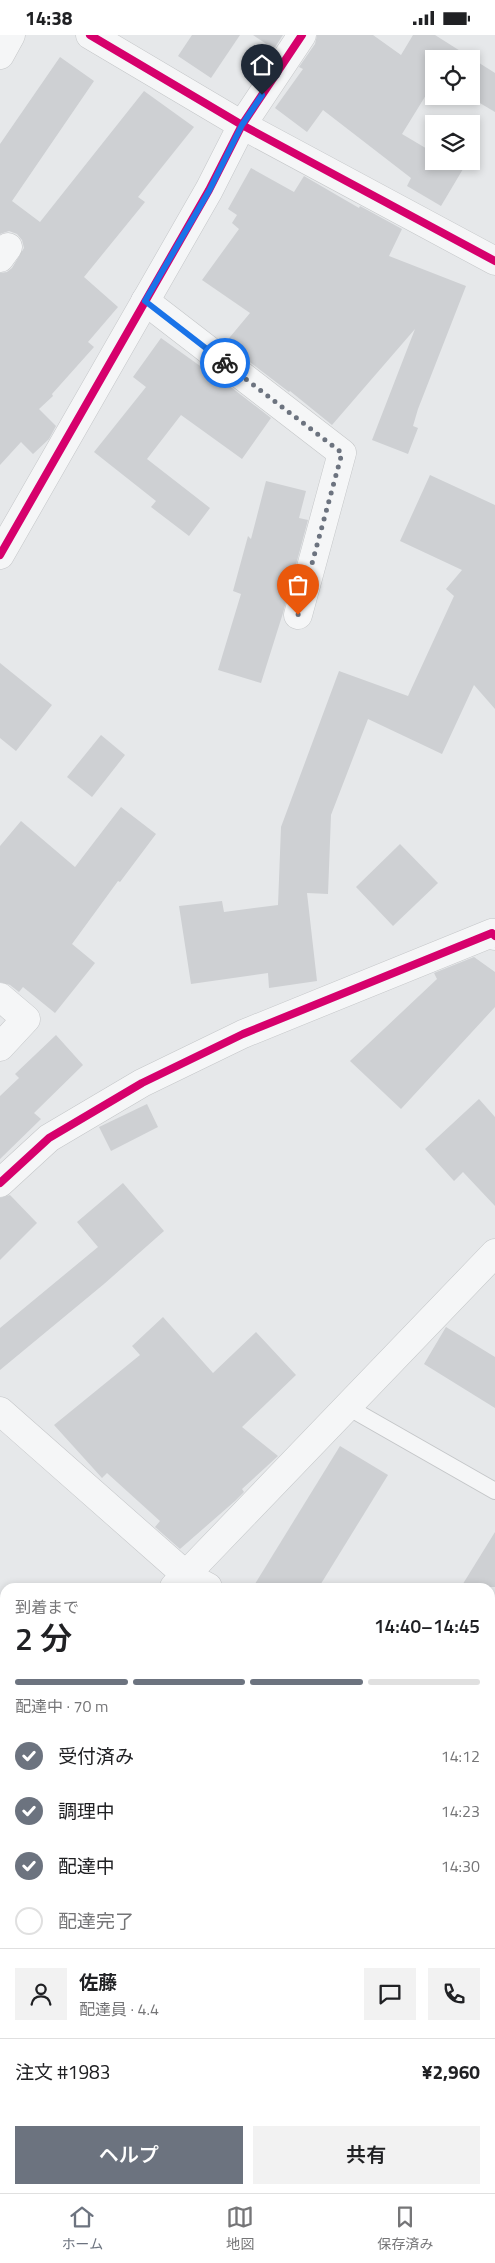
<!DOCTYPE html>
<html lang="ja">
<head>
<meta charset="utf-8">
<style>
  body { margin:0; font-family:"Titillium Web","Noto Sans JP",sans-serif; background:#f2f2f2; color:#202124; height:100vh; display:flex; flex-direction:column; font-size:19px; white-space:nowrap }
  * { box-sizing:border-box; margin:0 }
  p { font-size:16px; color:#757577 }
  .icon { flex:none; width:28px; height:28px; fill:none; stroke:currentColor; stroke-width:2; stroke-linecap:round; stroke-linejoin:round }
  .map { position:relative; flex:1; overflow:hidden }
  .sheet { position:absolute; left:0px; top:1548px; width:495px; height:611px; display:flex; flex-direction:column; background:#fff; border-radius:15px 15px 0 0; box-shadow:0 2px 8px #0003 }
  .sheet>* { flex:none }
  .buttons { position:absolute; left:425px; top:15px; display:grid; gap:10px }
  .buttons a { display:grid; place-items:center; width:55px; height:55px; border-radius:0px; background:#fff; box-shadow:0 2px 8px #0003; font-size:25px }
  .pin { position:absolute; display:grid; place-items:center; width:42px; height:42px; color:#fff; margin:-51px -21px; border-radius:50% 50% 50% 0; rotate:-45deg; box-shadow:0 0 5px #0007 }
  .pin .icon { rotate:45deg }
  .courier { position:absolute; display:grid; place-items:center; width:50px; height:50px; margin:-25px; border:4px solid #1a73e8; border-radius:50%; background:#fff; color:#222; box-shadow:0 1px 6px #0007 }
  .head em { font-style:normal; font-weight:600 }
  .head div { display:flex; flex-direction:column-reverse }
  .head { display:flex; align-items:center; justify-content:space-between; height:85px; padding:0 15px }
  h1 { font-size:32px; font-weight:600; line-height:38px }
  .bar { display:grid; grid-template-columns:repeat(4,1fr); gap:8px 5px; align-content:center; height:60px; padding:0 15px }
  .bar i { height:6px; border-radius:4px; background:#e0e0e0 }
  .bar .current { background:#6c737f }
  .bar p { grid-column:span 4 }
  .line { display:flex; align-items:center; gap:12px; padding:0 15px; border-top:1px solid #e0e0e0 }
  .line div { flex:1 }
  .round { display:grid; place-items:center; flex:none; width:52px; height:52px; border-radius:0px; background:#f2f2f2 }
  ol { padding:0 15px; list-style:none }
  li { display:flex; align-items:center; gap:15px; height:55px }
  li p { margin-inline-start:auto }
  li .icon { padding:5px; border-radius:50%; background:#6c737f; color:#fff; stroke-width:4 }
  li:last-child { color:#757577 }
  li i { width:28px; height:28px; border:2px solid #e0e0e0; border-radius:50% }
  .action { display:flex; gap:10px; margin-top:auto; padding:10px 15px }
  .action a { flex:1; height:58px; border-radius:0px; background:#6c737f; color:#fff; font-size:20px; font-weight:600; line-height:58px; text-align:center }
  .action a+a { background:#f2f2f2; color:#202124 }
  .status { display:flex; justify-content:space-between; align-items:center; height:35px; padding:0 25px; background:#fff; direction:ltr }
  .status svg { height:14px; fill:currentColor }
  .tab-bar { display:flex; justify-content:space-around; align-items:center; height:70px; border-top:1px solid #e0e0e0; background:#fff; font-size:14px; color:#757577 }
  .tab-bar a { display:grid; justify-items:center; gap:2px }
  .tab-bar .current { color:#6c737f }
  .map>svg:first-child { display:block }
</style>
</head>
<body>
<div class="status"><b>14:38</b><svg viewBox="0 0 49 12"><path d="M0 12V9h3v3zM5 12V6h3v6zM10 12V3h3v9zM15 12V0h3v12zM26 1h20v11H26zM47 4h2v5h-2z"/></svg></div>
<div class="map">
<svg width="495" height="2158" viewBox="0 0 495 2158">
  <rect width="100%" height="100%" fill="#e6e8ea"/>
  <!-- building -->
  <g fill="#ced0d3">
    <path d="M192,0H240L211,43L178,21Z"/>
    <path d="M253,0H283L274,14Z"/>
    <path d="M317,0H373L401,20L413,0H435L495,38V77L468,61H471V24H434V47L402,99L434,118V126H449L463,134L441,171L407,151L411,143L323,75L307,97L275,73L303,34L299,32L315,9Z"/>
    <path d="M60,22L94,46L12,166L40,187L144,56L194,92L138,162L145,167L84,242L118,272L88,307L94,312L52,359L53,361L39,374L56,391L49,404L33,419L21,407L0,430V238L7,237L12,233L24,213L22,205L17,199L9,196L0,199V109Z"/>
    <path d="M251,133L294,157L304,141L359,173L360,171L402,194L389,221L466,251L418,374L413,391L418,393L408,419L372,405L415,294L332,390L290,356L289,357L225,308L250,278L202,245L239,194L232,188L237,180L228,174Z"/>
    <path d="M161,303L203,333L205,332L271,383L242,424L181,380L147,424L210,473L189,501L151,472L156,466L94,417L146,352L133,342Z"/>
    <path d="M430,440L495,470V674L474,650L442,719L368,684L331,780L328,859L307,858L317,946L269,953L268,938L191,949L179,871L222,866L224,877L278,870L281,792L339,636L408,661L454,561L446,554L462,535L400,506Z"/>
    <path d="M266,446L306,456L299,483L308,485L283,578L261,648L218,635L241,559L233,556L248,501L251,504Z"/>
    <path d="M0,628L52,670L16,716L0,703Z"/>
    <path d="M101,700L125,720L92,762L67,742Z"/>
    <path d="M121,772L156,799L120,847L118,846L72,909L95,928L55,978L23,952L19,957L10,950L0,947V811L21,786L75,832Z"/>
    <path d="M400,809L438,848L393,891L356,852Z"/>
    <path d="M474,922L495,937V972L401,1074L350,1026L437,944L434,938Z"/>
    <path d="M56,1000L83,1030L34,1078L41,1084L0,1124V1061L19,1043L15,1039Z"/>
    <path d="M479,1064L495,1082V1171L463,1137L454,1146L425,1114Z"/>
    <path d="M147,1069L158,1092L111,1116L99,1092Z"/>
    <path d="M123,1148L164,1196L104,1249L0,1335V1293L98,1212L77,1187Z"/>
    <path d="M10,1160L37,1188L0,1225V1163Z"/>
    <path d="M163,1282L213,1338L256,1297L296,1340L242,1392L278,1421L242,1454L244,1457L235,1466L180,1514L155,1492L160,1486L107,1438L102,1443L54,1390L140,1320L132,1311Z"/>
    <path d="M446,1292L495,1322V1373L424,1329Z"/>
    <path d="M340,1411L388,1440L319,1552H253Z"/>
    <path d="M495,1497V1552H461Z"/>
  </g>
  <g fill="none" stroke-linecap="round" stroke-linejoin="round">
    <defs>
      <path id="service" d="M346,1371L495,1456"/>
      <g id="minor">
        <path d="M90,0L242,90L495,226"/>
        <path d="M0,20L11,0"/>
        <path d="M0,223L8,212"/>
        <path d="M145,266L342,418L298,580"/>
        <path d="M0,520L209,155L242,90L302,0"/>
        <path d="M0,962L26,984L0,1012"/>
        <path d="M0,1148L49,1103L142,1048L243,999L492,898L495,901"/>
        <path d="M0,1376L186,1540L208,1552"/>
        <path d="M174,1552L495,1218"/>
        <path d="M490,1710L495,1713"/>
        <path d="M0,1728L5,1724"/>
        <path d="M0,1907L5,1913"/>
        <path d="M490,2067L495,2069"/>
        <path d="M68,2158L72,2154"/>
      </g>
    </defs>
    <!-- service casing -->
    <use href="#service" stroke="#c4c6c8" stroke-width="18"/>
    <!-- minor casing -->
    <use href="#minor" stroke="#c4c6c8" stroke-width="29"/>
    <!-- service -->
    <use href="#service" stroke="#f5f6f7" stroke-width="16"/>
    <!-- minor -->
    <use href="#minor" stroke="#f5f6f7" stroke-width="28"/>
    <defs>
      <g id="cycleway">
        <path d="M90,0L242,90L495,226"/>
        <path d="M0,520L209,155L242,90L302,0"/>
        <path d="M0,1148L49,1103L142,1048L243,999L492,898L495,901"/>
      </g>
    </defs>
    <!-- cycleway casing -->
    <use href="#cycleway" stroke="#f4f6f9" stroke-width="11"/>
    <!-- cycleway -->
    <use href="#cycleway" stroke="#d6006c" stroke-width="8"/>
  </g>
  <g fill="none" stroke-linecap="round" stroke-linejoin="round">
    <!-- done -->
    <path stroke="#6c737f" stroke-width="5" stroke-dasharray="0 9" d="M225,328L342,418L298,580"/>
    <!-- route -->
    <path stroke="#1a73e8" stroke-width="6" d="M225,328L145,266L209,156L242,90L262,60"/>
  </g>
</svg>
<div class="buttons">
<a><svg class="icon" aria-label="locate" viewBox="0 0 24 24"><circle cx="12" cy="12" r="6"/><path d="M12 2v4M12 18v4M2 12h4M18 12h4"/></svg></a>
<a><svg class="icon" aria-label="layers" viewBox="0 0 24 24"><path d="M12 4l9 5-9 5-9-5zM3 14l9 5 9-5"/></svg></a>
</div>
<div class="pin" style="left:298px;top:580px;background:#ea580c"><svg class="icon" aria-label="bag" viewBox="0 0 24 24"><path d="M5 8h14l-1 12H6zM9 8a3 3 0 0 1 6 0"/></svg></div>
<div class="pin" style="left:262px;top:60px;background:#1f2937"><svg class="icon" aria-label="home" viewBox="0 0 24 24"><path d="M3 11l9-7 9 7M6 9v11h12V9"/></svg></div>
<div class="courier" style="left:225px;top:328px"><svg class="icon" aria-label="bike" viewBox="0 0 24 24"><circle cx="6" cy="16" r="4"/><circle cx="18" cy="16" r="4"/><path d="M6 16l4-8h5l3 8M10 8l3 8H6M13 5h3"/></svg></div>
<section class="sheet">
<div class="head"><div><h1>2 分</h1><p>到着まで</p></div><em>14:40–14:45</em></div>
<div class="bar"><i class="current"></i><i class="current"></i><i class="current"></i><i></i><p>配達中 · 70 m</p></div>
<ol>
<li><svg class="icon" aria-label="check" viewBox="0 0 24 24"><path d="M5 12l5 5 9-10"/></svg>受付済み<p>14:12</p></li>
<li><svg class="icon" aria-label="check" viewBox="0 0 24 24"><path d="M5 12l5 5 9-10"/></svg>調理中<p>14:23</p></li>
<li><svg class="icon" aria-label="check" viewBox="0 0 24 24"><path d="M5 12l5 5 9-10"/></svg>配達中<p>14:30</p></li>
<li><i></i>配達完了</li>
</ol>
<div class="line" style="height:90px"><a class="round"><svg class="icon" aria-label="person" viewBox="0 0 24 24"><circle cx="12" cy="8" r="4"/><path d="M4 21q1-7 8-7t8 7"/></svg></a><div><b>佐藤</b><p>配達員 · 4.4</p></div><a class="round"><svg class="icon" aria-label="chat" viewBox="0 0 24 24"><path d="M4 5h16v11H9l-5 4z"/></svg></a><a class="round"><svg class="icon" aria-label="phone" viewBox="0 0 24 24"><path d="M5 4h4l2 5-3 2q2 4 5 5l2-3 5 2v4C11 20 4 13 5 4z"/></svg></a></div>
<div class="line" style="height:65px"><div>注文 #1983</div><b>¥2,960</b></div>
<div class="action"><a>ヘルプ</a><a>共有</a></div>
</section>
</div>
<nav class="tab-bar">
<a class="current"><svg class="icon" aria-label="home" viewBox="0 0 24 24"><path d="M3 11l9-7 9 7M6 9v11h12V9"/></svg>ホーム</a>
<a><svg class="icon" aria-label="map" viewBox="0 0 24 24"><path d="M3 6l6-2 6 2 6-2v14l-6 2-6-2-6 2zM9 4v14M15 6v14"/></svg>地図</a>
<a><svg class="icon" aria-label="saved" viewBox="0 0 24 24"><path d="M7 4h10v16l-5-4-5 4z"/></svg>保存済み</a>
</nav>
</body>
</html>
